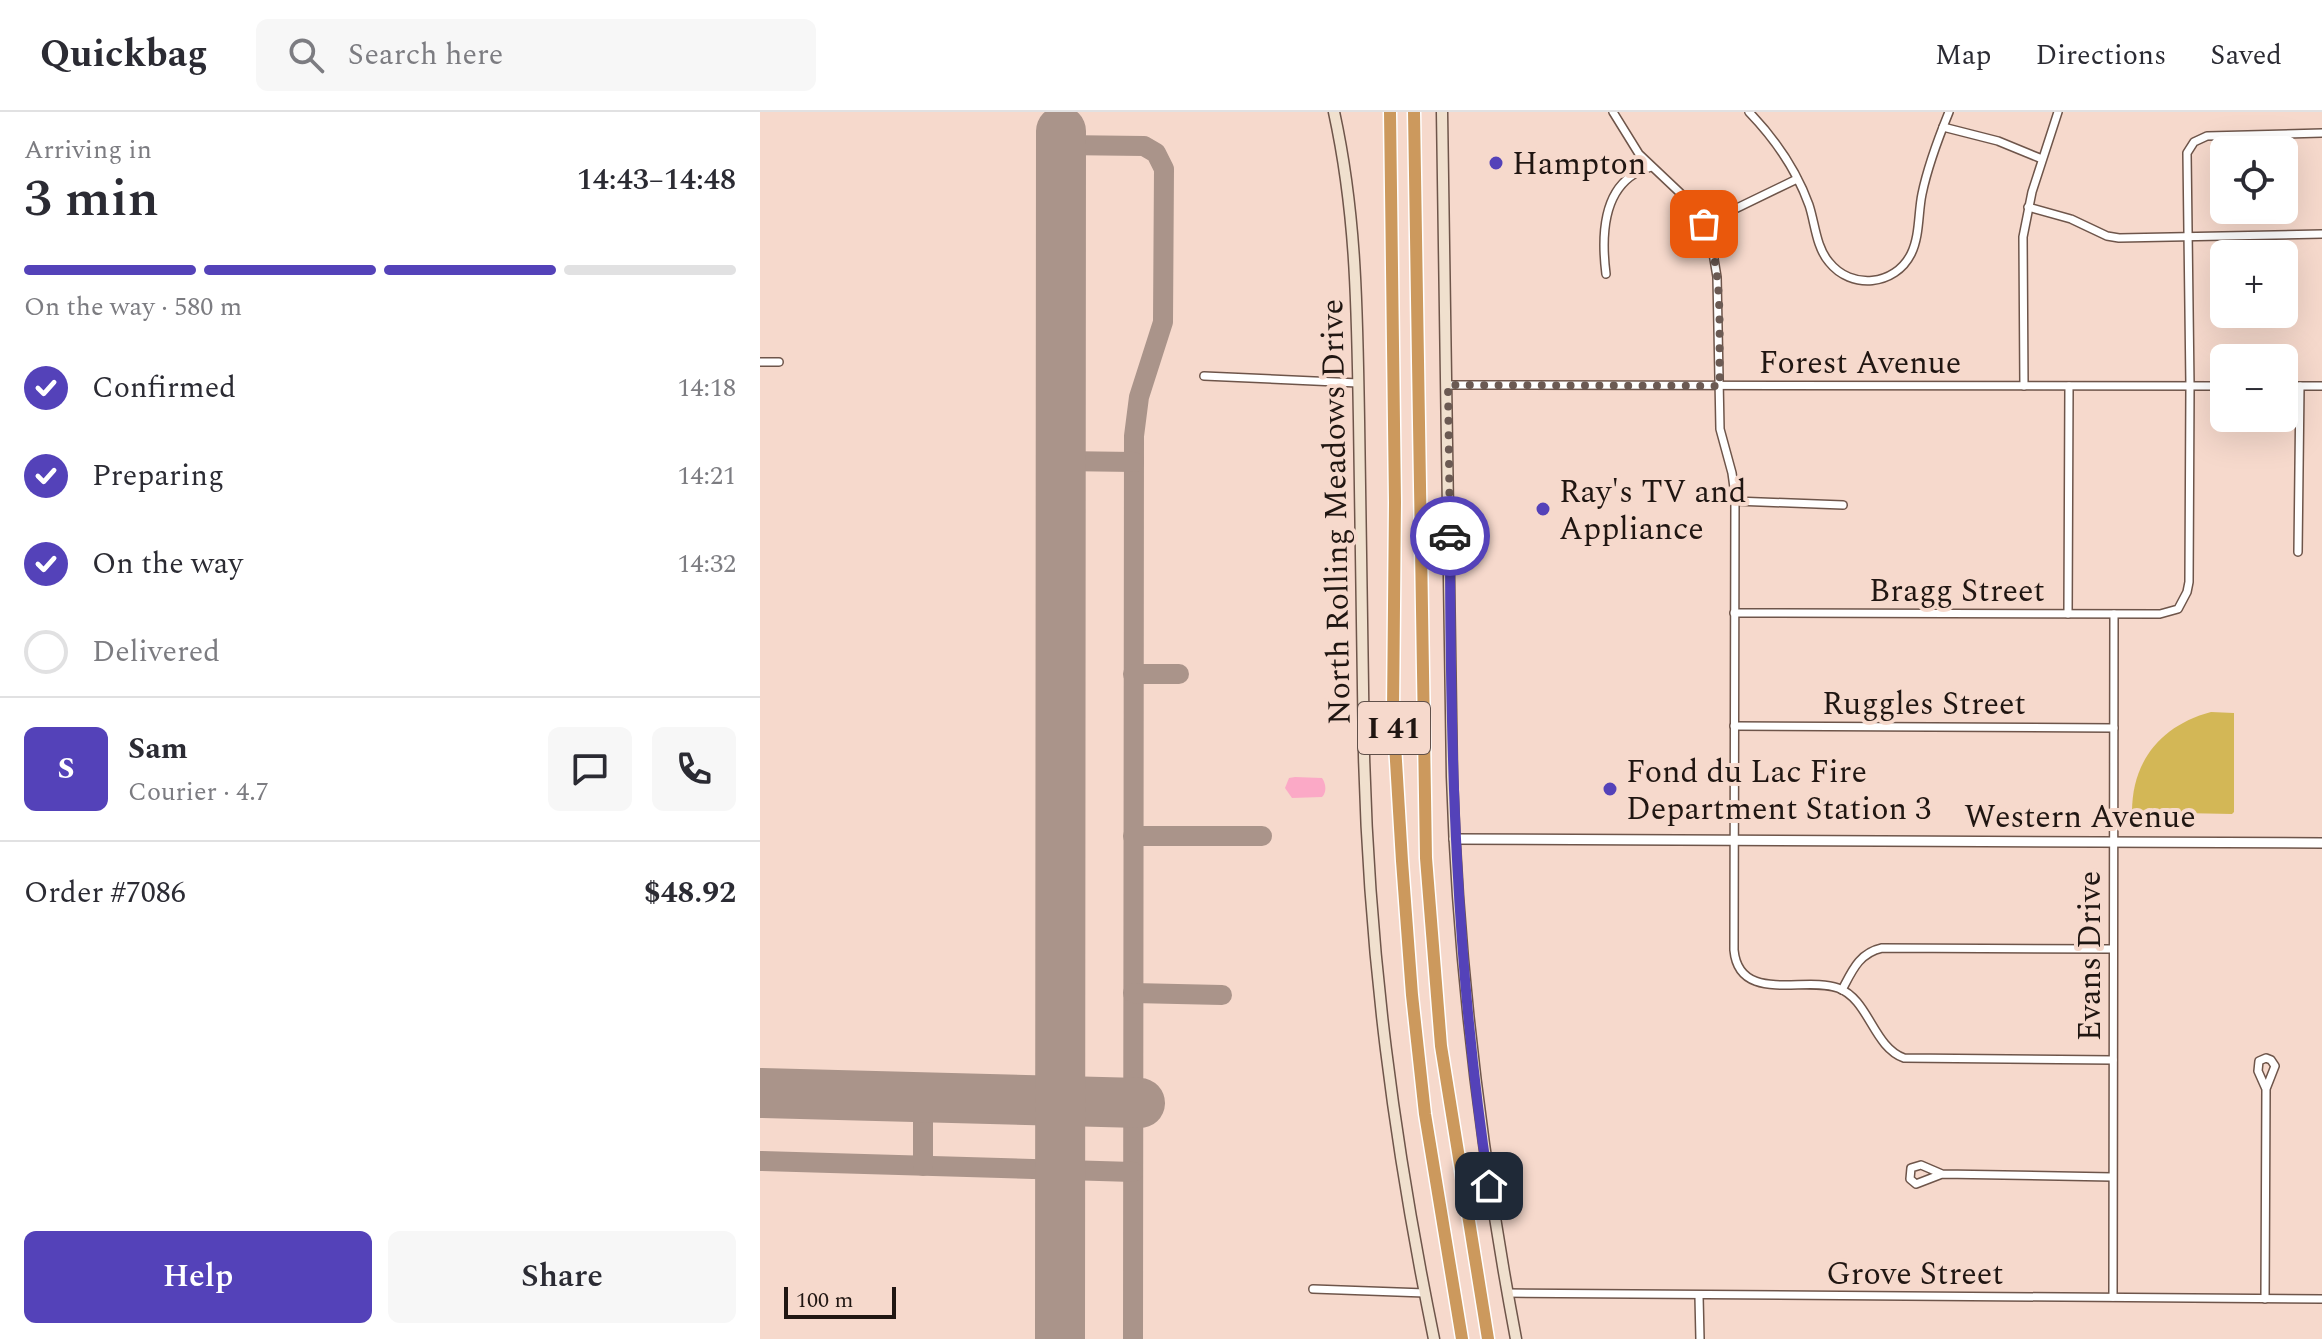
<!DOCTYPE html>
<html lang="en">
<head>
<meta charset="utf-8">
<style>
  body { margin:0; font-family:Spectral,serif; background:#f7f7f7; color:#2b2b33; height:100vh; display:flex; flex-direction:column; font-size:30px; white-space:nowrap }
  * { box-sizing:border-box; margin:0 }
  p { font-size:26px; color:#7c7c81 }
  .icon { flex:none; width:44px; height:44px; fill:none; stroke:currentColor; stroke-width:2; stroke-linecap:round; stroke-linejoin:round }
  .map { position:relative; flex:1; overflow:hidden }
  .side { display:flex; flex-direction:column; background:#fff; width:760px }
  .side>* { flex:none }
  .buttons { position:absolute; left:1450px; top:24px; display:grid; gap:16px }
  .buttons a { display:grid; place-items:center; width:88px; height:88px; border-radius:12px; background:#fff; box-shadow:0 8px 32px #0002; font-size:40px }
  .scale { position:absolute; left:24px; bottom:20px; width:112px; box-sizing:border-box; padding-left:8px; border:4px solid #201612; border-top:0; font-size:22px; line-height:28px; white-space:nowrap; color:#201612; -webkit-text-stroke:6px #f6d9cc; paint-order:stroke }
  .pin { position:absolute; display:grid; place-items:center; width:68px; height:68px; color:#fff; margin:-34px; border-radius:16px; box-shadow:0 4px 12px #0006 }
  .courier { position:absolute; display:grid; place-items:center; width:80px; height:80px; margin:-40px; border:6px solid #5442b9; border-radius:50%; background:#fff; color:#222; box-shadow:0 2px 10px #0007 }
  .headline em { font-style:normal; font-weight:600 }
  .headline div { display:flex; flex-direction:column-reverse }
  .headline { display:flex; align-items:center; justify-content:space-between; height:136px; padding:0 24px }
  h1 { font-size:52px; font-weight:600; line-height:60px }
  .bar { display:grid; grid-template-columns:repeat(4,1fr); gap:12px 8px; align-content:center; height:96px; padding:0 24px }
  .bar i { height:10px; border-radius:6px; background:#e1e1e2 }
  .bar .selected { background:#5442b9 }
  .bar p { grid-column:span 4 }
  .line { display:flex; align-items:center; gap:20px; padding:0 24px; border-top:2px solid #e1e1e2 }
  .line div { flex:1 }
  .round { display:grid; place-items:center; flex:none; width:84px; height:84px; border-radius:12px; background:#f7f7f7 }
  ol { padding:0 24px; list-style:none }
  li { display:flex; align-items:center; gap:24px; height:88px }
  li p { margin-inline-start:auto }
  li .icon { padding:8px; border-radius:50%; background:#5442b9; color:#fff; stroke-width:4 }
  li:last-child { color:#7c7c81 }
  li i { width:44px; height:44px; border:4px solid #e1e1e2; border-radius:50% }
  .action { display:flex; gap:16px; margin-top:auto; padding:16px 24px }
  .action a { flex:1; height:92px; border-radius:12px; background:#5442b9; color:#fff; font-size:32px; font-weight:600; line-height:92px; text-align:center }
  .action a+a { background:#f7f7f7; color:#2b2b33 }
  header { display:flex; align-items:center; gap:48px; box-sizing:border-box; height:112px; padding:0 40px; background:#fff; border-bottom:2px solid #e1e1e2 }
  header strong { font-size:38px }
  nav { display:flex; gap:44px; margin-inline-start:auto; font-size:28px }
  .search { width:560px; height:72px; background:#f7f7f7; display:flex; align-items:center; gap:20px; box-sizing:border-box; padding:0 28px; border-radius:12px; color:#7c7c81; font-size:30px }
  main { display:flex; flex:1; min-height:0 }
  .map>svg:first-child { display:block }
</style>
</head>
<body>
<header>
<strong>Quickbag</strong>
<div class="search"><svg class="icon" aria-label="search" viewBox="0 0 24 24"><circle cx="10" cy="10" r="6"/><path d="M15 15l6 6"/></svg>Search here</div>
<nav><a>Map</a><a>Directions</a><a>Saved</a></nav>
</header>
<main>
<section class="side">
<div class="headline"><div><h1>3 min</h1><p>Arriving in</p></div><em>14:43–14:48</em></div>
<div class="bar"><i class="selected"></i><i class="selected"></i><i class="selected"></i><i></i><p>On the way · 580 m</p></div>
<ol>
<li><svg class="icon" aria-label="check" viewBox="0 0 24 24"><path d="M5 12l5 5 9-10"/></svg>Confirmed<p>14:18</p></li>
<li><svg class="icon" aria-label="check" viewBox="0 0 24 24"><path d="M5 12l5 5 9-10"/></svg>Preparing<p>14:21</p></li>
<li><svg class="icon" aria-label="check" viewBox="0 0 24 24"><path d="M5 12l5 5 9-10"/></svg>On the way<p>14:32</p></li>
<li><i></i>Delivered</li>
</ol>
<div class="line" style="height:144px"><b class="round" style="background:#5442b9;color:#fff">S</b><div><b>Sam</b><p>Courier · 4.7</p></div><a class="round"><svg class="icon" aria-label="chat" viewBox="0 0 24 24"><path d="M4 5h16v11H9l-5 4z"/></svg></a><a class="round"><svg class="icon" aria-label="phone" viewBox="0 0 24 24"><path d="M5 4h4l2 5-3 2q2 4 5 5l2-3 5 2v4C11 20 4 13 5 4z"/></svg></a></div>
<div class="line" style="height:104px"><div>Order #7086</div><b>$48.92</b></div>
<div class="action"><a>Help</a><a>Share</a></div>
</section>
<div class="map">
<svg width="1562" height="1227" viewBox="0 0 1562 1227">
  <rect width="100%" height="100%" fill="#f6d9cc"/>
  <!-- green -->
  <path fill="#d3b756" d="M1451,600L1474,601V700L1472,702L1372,700C1372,648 1402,613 1451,600Z"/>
  <!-- water -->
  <path fill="#fba9c6" d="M535,665L562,666C566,672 567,680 562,685L532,686L525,676L529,666Z"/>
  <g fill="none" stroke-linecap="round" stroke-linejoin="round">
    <!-- taxiway -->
    <g stroke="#aa948a" stroke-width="20">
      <path d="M301,33L384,34L396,41L404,57L403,210L379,285L374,324L373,1227"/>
      <path d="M301,349L374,350"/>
      <path d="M373,562H419"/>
      <path d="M373,724H502"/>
      <path d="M373,881L462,883"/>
      <path d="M0,1049L373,1060"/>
      <path d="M163,1054V985"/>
    </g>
    <!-- runway -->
    <g stroke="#aa948a" stroke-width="50">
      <path d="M0,981L380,991"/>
      <path d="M300,1227L301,19"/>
    </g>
    <defs>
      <g id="minor">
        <path d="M853,0L879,42L935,95L951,129L957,165L960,317L972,361L975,383L974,838C979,892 1044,864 1078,876C1109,887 1113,935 1144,946L1353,948"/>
        <path d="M989,0C1015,27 1036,57 1049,93C1055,111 1056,135 1069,150C1091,178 1135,174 1151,142C1160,124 1158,101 1162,82C1168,53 1178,27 1189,0"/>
        <path d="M1183,15L1238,29L1282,47"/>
        <path d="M1268,95L1311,107L1347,124L1359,126L1562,122"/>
        <path d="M944,112L1037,67"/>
        <path d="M846,162C841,122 842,68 891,55"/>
        <path d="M0,250H19"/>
        <path d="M444,264L598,271"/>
        <path d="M688,273L1464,274"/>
        <path d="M1264,274L1263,125L1272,80L1298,0"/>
        <path d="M1524,274H1562"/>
        <path d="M975,389L1083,393"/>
        <path d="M1538,440L1540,274"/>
        <path d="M974,501L1400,502L1418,497L1427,480L1429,470L1430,274L1427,41L1434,30L1447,24L1562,21"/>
        <path d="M1308,502L1309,274"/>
        <path d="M974,614L1354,616"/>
        <path d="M1082,878C1092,859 1099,841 1122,836L1353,837"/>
        <path d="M1182,1062L1156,1072L1150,1067L1151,1056L1161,1053L1182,1062L1352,1065"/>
        <path d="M553,1177L665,1181"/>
        <path d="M747,1181L1562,1187"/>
        <path d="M939,1184L940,1227"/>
        <path d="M1353,1185L1354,502"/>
        <path d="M1505,1187L1506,977L1515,954L1511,948L1506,946L1499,949L1498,959L1506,977"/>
      </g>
      <path id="tertiary" d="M694,727L1562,731"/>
      <g id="secondary">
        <path d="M574,0C597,105 597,202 599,308C601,420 602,531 604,643C609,843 634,1032 674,1227"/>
        <path d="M682,0L692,665C698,854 721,1041 756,1227"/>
      </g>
      <g id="motorway">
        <path d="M630,0L635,390L633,599L642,749L652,883L665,1002L702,1227"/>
        <path d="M654,0L666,746L681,934L728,1227"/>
      </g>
    </defs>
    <!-- minor casing -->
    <use href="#minor" stroke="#6e554a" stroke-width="10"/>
    <!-- tertiary casing -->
    <use href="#tertiary" stroke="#6e554a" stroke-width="12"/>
    <!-- secondary casing -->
    <use href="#secondary" stroke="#6e554a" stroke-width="13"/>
    <!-- motorway casing -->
    <use href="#motorway" stroke="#fff" stroke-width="15"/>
    <!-- minor -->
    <use href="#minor" stroke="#fff" stroke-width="7"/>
    <!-- tertiary -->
    <use href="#tertiary" stroke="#fff" stroke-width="9"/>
    <!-- secondary -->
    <use href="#secondary" stroke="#f0e0ce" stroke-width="10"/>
    <!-- motorway -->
    <use href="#motorway" stroke="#cc995d" stroke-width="12"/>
  </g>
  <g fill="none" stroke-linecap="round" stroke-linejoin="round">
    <!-- done -->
    <path stroke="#6b5a53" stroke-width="8" stroke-dasharray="0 14.4" d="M690,424L688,273L960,274C958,221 965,162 944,112"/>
    <!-- route -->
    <path stroke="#5442b9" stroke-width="10" d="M690,424C690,642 696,858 729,1074"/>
  </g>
  <!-- markers -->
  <g fill="#5442b9" stroke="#f6d9cc" stroke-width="3">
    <circle cx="736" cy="51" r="8"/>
    <circle cx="783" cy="397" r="8"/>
    <circle cx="850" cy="677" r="8"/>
  </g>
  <g text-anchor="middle" stroke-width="8" stroke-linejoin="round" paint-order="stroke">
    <!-- shield labels -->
    <rect fill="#f6d9cc" stroke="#60504a" stroke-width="2" x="598" y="590" width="72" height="52" rx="6"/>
    <g font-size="30" font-weight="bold" fill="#201612">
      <text x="634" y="626">I 41</text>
    </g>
    <!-- poi labels -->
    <g font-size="32" fill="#201612" stroke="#f6d9cc" text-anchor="start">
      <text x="752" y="62">Hampton</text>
      <text x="799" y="390">Ray's TV and<tspan x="799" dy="37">Appliance</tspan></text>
      <text x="866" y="670">Fond du Lac Fire<tspan x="866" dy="37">Department Station 3</tspan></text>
    </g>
    <!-- street labels -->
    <g font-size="32" fill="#201612" stroke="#f6d9cc">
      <text x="1100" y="261">Forest Avenue</text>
      <text transform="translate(575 400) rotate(-91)" y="11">North Rolling Meadows Drive</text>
      <text x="1197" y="489">Bragg Street</text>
      <text x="1164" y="602">Ruggles Street</text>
      <text x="1320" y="715">Western Avenue</text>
      <text transform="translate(1329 844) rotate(-90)" y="11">Evans Drive</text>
      <text x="1155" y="1172">Grove Street</text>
    </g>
  </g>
</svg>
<div class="buttons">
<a><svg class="icon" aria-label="locate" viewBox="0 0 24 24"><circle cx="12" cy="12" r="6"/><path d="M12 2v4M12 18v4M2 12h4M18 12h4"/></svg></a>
<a>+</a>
<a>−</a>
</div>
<div class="scale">100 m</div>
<div class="pin" style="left:944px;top:112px;background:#ea580c"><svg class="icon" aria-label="bag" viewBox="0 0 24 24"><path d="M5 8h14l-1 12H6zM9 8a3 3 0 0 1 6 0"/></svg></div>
<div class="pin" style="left:729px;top:1074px;background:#1f2937"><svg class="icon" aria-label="home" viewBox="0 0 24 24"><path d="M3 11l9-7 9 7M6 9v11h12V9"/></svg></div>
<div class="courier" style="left:690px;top:424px"><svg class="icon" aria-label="car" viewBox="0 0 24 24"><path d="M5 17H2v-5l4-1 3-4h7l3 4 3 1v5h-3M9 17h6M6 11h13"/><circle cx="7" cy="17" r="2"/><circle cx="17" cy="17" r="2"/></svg></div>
</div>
</main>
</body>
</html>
